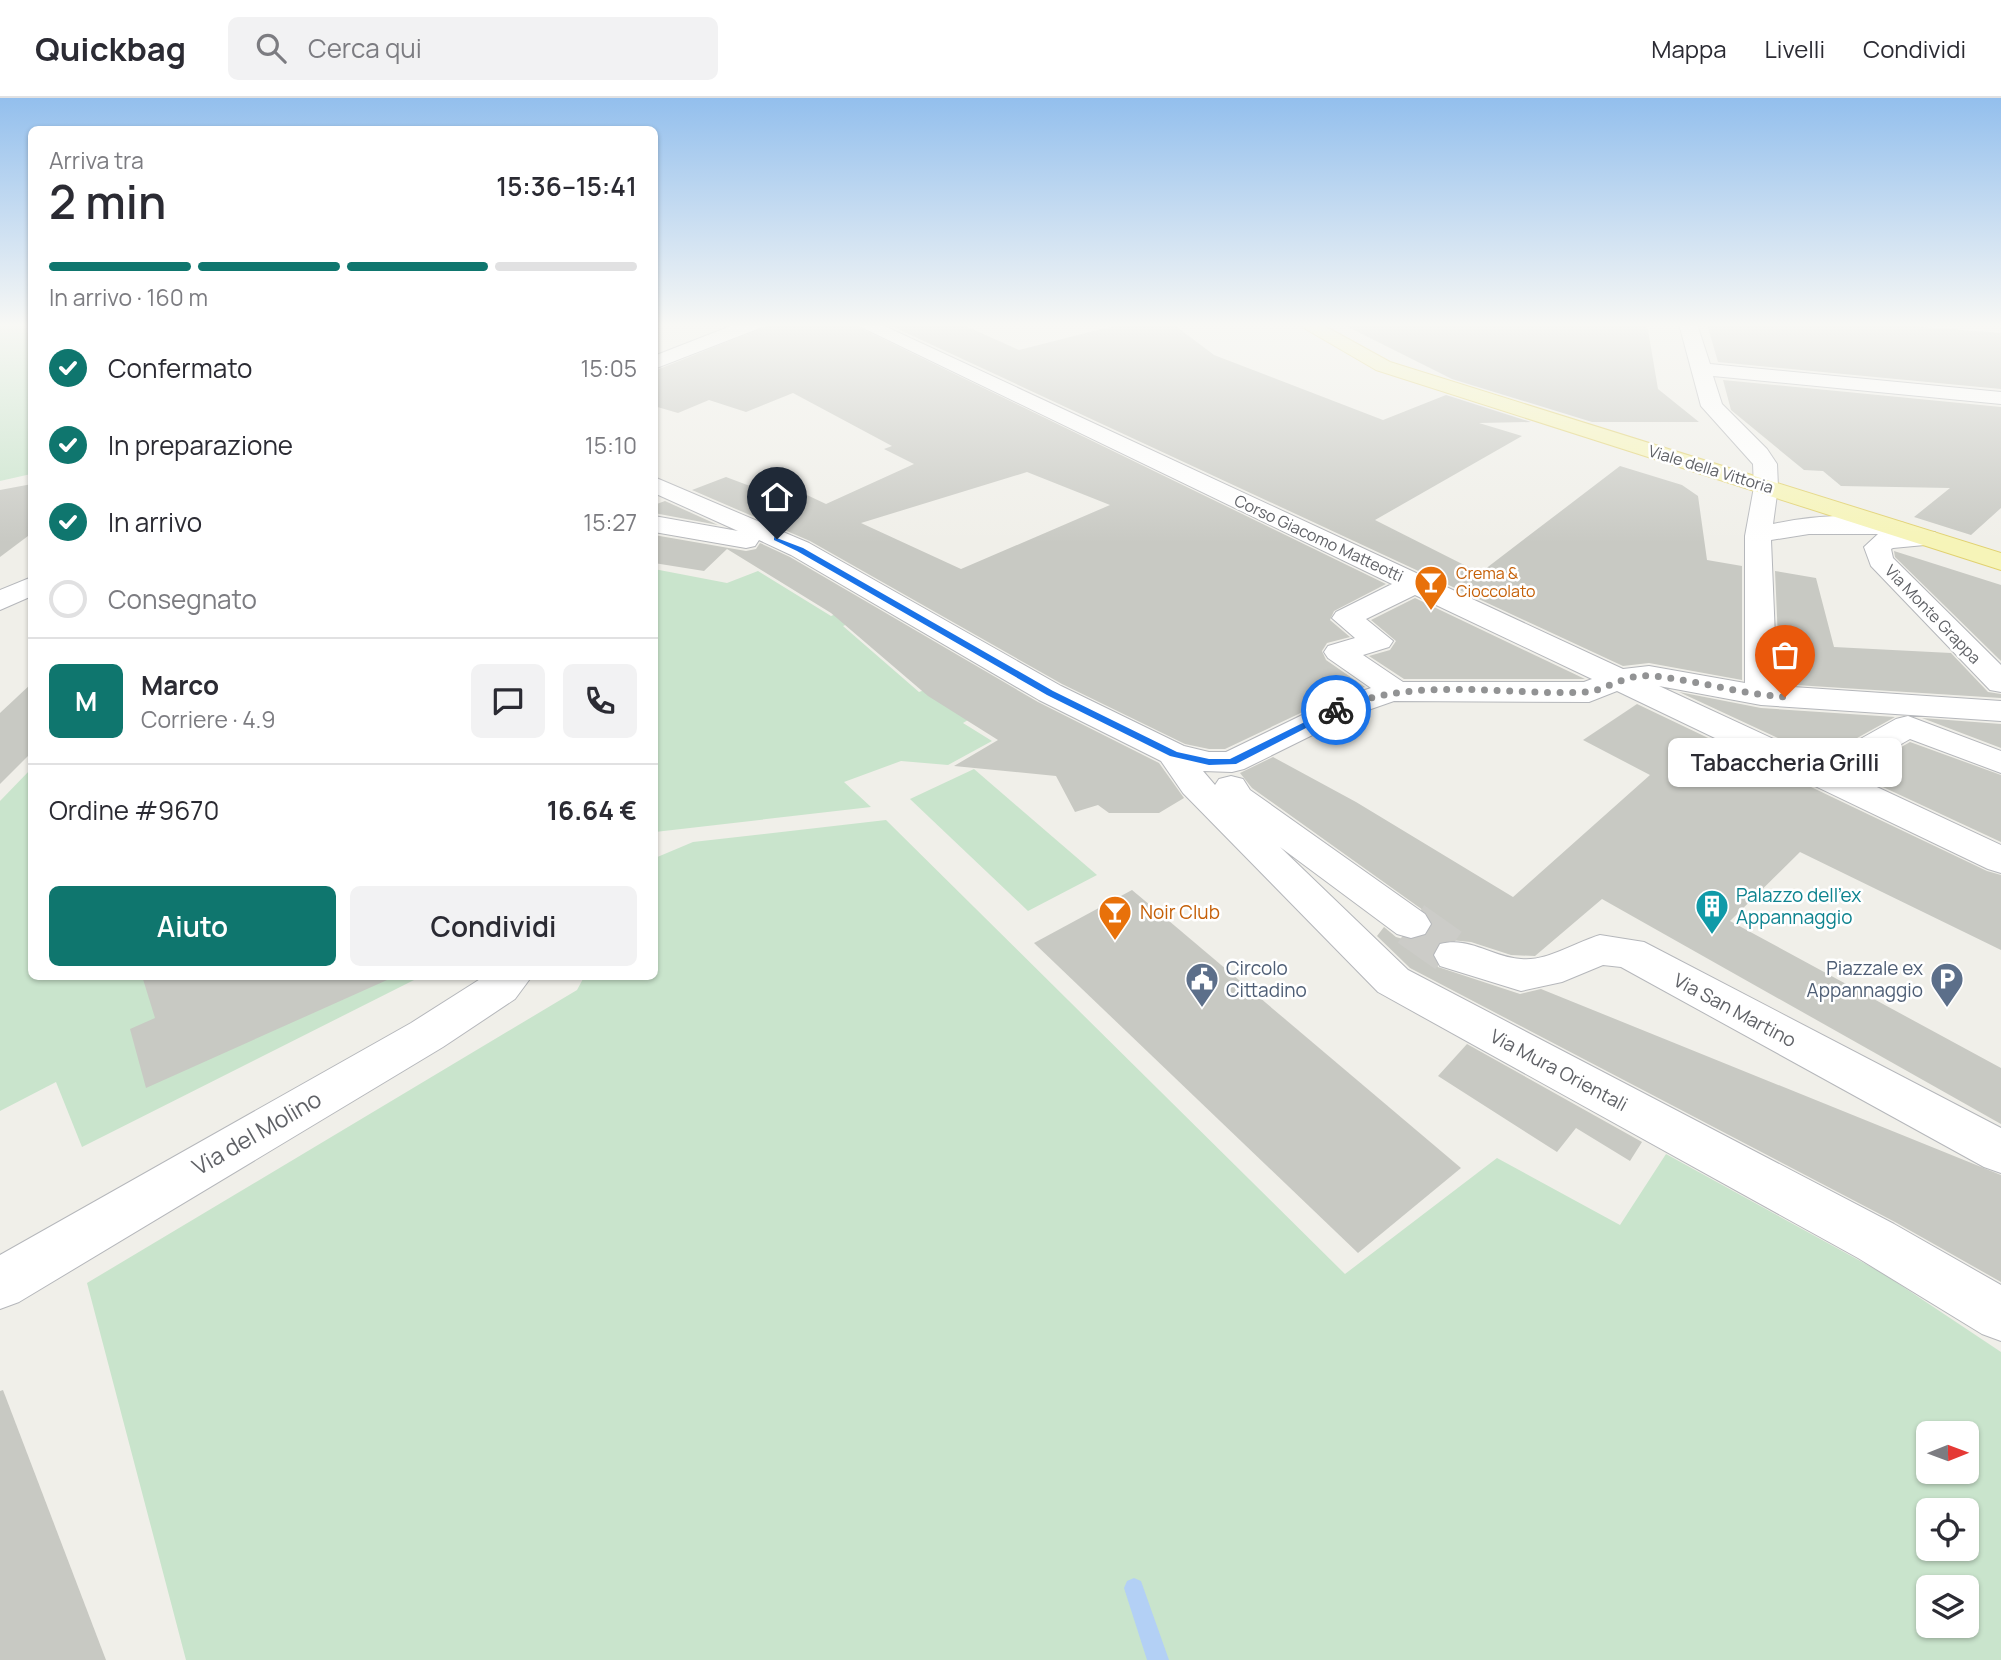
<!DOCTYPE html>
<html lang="it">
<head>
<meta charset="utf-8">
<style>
  body { margin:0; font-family:Manrope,sans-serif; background:#f2f2f3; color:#2b2b33; height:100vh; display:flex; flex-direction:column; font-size:26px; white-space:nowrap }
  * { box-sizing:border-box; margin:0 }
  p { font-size:23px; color:#7c7c81 }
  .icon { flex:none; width:38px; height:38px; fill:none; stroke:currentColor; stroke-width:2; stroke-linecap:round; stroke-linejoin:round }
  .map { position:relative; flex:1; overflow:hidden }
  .panel { position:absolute; left:28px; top:28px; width:630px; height:854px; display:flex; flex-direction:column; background:#fff; border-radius:10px; box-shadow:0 2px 5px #0004 }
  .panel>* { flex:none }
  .needle { width:46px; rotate:89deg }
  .tools { position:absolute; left:1916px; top:1323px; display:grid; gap:14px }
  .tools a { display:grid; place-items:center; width:63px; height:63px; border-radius:10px; background:#fff; box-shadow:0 2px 5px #0004; font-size:35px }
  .pin { position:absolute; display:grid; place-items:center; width:60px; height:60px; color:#fff; margin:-72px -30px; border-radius:50% 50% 50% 0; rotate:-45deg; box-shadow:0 0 7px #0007 }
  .pin .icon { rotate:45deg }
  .courier { position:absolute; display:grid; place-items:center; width:70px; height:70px; margin:-35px; border:5px solid #1a73e8; border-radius:50%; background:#fff; color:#222; box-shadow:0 2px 9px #0007 }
  .bubble { position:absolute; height:49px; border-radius:10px; background:#fff; box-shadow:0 2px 5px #0004; font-size:23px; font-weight:600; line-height:49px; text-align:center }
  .summary em { font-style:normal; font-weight:600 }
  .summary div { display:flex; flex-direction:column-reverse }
  .summary { display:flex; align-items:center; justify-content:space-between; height:119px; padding:0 21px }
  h1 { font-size:46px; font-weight:600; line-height:52px }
  .bar { display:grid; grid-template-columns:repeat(4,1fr); gap:10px 7px; align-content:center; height:84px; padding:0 21px }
  .bar i { height:9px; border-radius:5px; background:#e1e1e2 }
  .bar .active { background:#0f766e }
  .bar p { grid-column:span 4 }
  .line { display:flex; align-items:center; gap:18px; padding:0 21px; border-top:2px solid #e1e1e2 }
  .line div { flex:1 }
  .round { display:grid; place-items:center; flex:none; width:74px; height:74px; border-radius:10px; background:#f2f2f3 }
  ol { padding:0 21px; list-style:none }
  li { display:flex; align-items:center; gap:21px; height:77px }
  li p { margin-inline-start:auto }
  li .icon { padding:7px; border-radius:50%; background:#0f766e; color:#fff; stroke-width:4 }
  li:last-child { color:#7c7c81 }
  li i { width:38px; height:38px; border:4px solid #e1e1e2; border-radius:50% }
  .button { display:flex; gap:14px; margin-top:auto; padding:14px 21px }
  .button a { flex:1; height:80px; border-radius:10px; background:#0f766e; color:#fff; font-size:28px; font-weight:600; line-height:80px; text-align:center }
  .button a+a { background:#f2f2f3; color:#2b2b33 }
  header { display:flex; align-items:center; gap:42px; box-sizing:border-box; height:98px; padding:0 35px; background:#fff; border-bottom:2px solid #e1e1e2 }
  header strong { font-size:33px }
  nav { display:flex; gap:38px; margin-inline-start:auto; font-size:24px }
  .search { width:490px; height:63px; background:#f2f2f3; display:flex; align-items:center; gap:18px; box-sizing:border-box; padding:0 24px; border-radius:10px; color:#7c7c81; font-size:26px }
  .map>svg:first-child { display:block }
</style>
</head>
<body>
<header>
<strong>Quickbag</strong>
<div class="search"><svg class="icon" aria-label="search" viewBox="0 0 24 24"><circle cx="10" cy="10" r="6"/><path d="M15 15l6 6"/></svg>Cerca qui</div>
<nav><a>Mappa</a><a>Livelli</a><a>Condividi</a></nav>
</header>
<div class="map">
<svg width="2001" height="1562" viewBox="0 0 2001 1562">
  <rect width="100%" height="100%" fill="#f0efe9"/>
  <!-- green -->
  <g fill="#c9e4cc" fill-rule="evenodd">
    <path d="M22,226L31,241V376L0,383V226Z"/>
    <path d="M654,471L727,485L758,473L831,518L863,505L877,514L843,528L919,594L943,585L976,617L963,625L992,643L948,667L901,663L844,684L871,709L655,734Z"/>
    <path d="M31,671L32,878L420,879L82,1049L56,984L0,1013V703Z"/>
    <path d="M974,671L1097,777L1028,813L910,701Z"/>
    <path d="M886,722L1345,1176L1497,1060L1620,1127L1666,1056L1884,1176L2001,1254V1562H186L87,1185L577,892L584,879L654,878L655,760L693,744ZM1928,1335H1967V1374H1928ZM1928,1412H1967V1451H1928ZM1928,1489H1967V1528H1928Z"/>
  </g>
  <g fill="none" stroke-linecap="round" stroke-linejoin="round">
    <!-- stream -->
    <path fill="#b3d0f5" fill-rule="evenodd" d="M1134,1480L1141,1483L1169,1562H1147L1124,1490L1127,1483Z"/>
  </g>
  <!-- building -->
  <g fill="#c8c9c3" fill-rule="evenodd">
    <path d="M772,226H852L1386,486L1334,513L1330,522L1350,539L1327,545L1322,553L1326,562L1365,589L1328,602L1225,651H1209L1185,646L1062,586L810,443L692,392L726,379L774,397L792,390L826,406L914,366L884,351L892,348L793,295L746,314L709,302L678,315L654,308V273ZM1027,374L1110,407L961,471L861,425Z"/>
    <path d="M887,226H961L1019,252L1121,226H1173L1214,257L1383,322L1446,297L1531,324L1479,325L1522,338L1375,422L1480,475L1620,368L1682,387L1698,398L1707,462L1742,468V582L1649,565L1623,568Z"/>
    <path d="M1342,226H1647L1658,291L1699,324H1592L1452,281Z"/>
    <path d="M1707,226H1886L2001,235V291L1718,264Z"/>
    <path d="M1723,282L2001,309V410L1971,437L1914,419L1950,390L1841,388L1823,373L1804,372L1731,312Z"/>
    <path d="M32,386V435L0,459V392Z"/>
    <path d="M665,403L718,427L654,415V407Z"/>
    <path d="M654,437L746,453L756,451L760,445L790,459L1038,604L1159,665L1184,700L1159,715H1109L1098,707L1075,714L1056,678L954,668L998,642L928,598L831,515L727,451L704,473L654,465Z"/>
    <path d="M1894,453L2001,487V563L1895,459Z"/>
    <path d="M1775,473L1816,480L1834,549L1951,555L1988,594L2001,596V600L1780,586Z"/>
    <path d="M1415,500L1585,581H1404L1369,558L1390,552L1396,543L1371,522Z"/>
    <path d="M32,585V654L0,686V615Z"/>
    <path d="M1679,594L1761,610L1895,619L1821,660Z"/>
    <path d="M1637,606L1987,773L2001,777V852L1800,754L1730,823L2001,970V1026L1602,801L1535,858L1511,857L1471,844L1450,842L1438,845L1432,856L1438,869L1520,896L1541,891L2001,1077V1184L1895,1124L1410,870L1377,838L1384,829L1396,839L1410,843L1426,839L1433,827L1427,815L1252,690L1240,675L1273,659L1356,704L1513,799L1650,677L1583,642Z"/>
    <path d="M1922,620L2001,626V650Z"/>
    <path d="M1910,644L2001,677V744L1855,676Z"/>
    <path d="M1132,792L1175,828L1461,1070L1358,1155L1034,845Z"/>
    <path d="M142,878H396L146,990L130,931L155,920Z"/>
    <path d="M1467,946L1642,1044L1630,1063L1576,1030L1557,1054L1438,978Z"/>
    <path d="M3,1292L106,1562H0V1293Z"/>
  </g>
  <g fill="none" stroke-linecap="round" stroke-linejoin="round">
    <!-- minor-tunnel -->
    <path stroke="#ccccc8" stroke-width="46" stroke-dasharray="46 23" stroke-linecap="butt" d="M1411,826L1455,857"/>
    <defs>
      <g id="minor">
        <path d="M736,226H763L760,230L654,271V258Z"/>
        <path d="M855,226H880L1623,571L1649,568L1745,585V438L1754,389L1753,366L1701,308L1679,226H1697L1710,266L2001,294V306L1713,278L1722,306L1767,351L1777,366L1778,389L1773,426C1814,417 1863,414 1904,425L1908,430L1906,433L1935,434L1939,440L1935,446L1893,450L1891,451L1893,460L2001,567V594L1990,592L1871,468L1864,449L1878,436H1809L1771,442L1777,588L2001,603V623L1761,607L1659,588L1821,663L1896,621L1908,618L2001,653V675L1910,641L1849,676L2001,747V775L1988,771L1617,593L1589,604L1394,603L1351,618L1244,671L1232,674L1203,673L1215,687L1219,681L1231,678L1243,681L1250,692L1425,816L1431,826L1425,836L1411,840L1397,836L1280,749L1408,872L1894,1126L2001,1187V1243L1982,1236L1858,1160L1378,894L1183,695L1161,663L1039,602L791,457L759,442L755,448L746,450L654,434V418L738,433L654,395V379L809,445L1061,588L1184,648L1209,654H1226L1329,604L1371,590L1328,560L1324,554L1328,548L1355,540L1332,520L1336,514L1392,486ZM1415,497L1592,581L1584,584H1403L1363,557L1389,549L1393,543L1366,521Z"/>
        <path d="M32,479V498L0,512V492Z"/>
        <path d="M1600,837L1644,844L2001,1030V1075L1984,1069L1621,869L1603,867L1562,884L1521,893L1440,868L1434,857L1440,846C1469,838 1492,859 1521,861C1546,864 1576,844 1600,837Z"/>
        <path d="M485,878H532L515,901L443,949L19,1204L0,1211V1157L411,925Z"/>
      </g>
      <path id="major" d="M1297,226H1321L1390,264L2001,455V472L1376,272Z"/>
    </defs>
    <!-- minor casing -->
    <use href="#minor" stroke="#b5b7bb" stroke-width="2"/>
    <!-- major casing -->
    <use href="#major" stroke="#e1d170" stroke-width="2"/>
    <!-- minor -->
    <use href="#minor" fill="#fff" fill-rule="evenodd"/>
    <!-- major -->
    <use href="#major" fill="#f6f4b8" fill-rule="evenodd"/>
  </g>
  <!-- sky -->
  <linearGradient id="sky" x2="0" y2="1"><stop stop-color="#93bfed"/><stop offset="0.51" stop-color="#f8f8f5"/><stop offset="1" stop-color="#f8f8f5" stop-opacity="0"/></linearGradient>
  <rect width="2001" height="445" fill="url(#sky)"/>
  <!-- route -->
  <path fill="#1a73e8" d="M774,439L803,450L1053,593L1177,654L1209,661H1230L1333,610L1341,612L1236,666L1209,667L1170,658L1047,597L797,453L774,442Z"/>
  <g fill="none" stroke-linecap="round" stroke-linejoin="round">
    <!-- done -->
    <path stroke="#929394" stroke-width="7" stroke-dasharray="0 12.6" d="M1336,612C1414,577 1503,598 1585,594C1606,593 1625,575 1652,578C1697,582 1740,596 1785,599"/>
  </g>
  <!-- icons -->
  <defs>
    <symbol id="bar-pin" viewBox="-11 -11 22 30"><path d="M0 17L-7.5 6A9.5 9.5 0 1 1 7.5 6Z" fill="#e8710a" stroke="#fff"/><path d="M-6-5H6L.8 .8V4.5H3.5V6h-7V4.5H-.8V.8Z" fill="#fff"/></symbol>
    <symbol id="building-pin" viewBox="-11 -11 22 30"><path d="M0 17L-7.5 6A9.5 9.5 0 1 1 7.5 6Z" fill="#0f9aa8" stroke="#fff"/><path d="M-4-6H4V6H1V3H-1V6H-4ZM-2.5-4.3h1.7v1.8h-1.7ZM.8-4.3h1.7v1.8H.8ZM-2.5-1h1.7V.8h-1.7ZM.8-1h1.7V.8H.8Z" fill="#fff"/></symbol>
    <symbol id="civic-pin" viewBox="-11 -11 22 30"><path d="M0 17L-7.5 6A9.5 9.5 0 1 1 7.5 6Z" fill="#5c6f8a" stroke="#fff"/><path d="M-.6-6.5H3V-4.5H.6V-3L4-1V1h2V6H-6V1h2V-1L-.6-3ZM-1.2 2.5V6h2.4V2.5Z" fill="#fff"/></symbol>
    <symbol id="parking-pin" viewBox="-11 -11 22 30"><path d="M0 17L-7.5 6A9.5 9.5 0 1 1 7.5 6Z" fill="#5c6f8a" stroke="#fff"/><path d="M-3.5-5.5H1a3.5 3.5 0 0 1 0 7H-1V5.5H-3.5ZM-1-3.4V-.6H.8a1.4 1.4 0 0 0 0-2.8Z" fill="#fff"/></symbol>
  </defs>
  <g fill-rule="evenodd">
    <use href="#bar-pin" x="1412" y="465" width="38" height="52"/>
    <use href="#building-pin" x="1693" y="789" width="38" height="52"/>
    <use href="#bar-pin" x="1096" y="795" width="38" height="52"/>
    <use href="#civic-pin" x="1183" y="862" width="38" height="52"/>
    <use href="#parking-pin" x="1928" y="862" width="38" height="52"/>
  </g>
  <g text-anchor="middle" stroke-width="5" stroke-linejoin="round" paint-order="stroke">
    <!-- far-street labels -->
    <g font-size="16" fill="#606267" stroke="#fff">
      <text transform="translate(1711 371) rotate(17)" y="6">Viale della Vittoria</text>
      <text transform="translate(1319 440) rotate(25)" y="6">Corso Giacomo Matteotti</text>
      <text transform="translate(1933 516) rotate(46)" y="6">Via Monte Grappa</text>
    </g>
    <!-- far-food labels -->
    <g font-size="16" fill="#c56008" stroke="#fff" text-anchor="start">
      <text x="1456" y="481">Crema &amp;<tspan x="1456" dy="18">Cioccolato</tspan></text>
    </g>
    <!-- culture labels -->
    <g font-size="19" fill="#0d838f" stroke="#fff" text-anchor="start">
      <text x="1736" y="804">Palazzo dell'ex<tspan x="1736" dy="22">Appannaggio</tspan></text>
    </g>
    <!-- food labels -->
    <g font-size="19" fill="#c56008" stroke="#fff" text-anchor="start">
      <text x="1140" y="821">Noir Club</text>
    </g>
    <!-- service labels -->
    <g font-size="19" fill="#4e5e75" stroke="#fff" text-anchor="start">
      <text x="1226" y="877">Circolo<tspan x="1226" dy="22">Cittadino</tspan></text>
      <text x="1923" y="877" text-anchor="end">Piazzale ex<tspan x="1923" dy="22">Appannaggio</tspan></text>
    </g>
    <!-- street labels -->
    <g font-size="19" fill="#606267" stroke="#fff">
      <text transform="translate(1735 912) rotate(28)" y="7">Via San Martino</text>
      <text transform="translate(1559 972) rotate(28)" y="7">Via Mura Orientali</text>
    </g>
    <!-- near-street labels -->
    <g font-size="23" fill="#606267" stroke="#fff">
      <text transform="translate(257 1035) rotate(-30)" y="8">Via del Molino</text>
    </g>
  </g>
</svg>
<div class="tools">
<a><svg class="needle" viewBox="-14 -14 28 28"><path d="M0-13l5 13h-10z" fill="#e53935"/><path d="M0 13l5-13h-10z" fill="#7c7c81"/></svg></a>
<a><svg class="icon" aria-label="locate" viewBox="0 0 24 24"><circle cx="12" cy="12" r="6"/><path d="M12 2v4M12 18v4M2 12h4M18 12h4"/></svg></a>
<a><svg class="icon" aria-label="layers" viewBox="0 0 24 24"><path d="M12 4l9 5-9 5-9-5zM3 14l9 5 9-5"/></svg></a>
</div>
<div class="pin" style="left:1785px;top:599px;background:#ea580c"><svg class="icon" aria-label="bag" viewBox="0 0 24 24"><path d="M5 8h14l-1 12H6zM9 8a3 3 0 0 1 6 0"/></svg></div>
<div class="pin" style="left:777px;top:441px;background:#1f2937"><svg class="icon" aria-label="home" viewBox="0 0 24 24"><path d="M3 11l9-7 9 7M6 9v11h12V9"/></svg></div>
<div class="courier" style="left:1336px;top:612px"><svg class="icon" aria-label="bike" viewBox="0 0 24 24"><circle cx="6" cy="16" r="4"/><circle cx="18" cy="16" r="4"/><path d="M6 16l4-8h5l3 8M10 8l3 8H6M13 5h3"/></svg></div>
<div class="bubble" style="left:1668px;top:640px;width:234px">Tabaccheria Grilli</div>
<section class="panel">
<div class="summary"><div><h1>2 min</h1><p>Arriva tra</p></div><em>15:36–15:41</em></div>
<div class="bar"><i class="active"></i><i class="active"></i><i class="active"></i><i></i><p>In arrivo · 160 m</p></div>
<ol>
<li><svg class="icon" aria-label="check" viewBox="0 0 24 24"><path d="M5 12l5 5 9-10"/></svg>Confermato<p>15:05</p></li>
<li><svg class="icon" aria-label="check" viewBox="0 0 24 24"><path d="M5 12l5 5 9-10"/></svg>In preparazione<p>15:10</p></li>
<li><svg class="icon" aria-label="check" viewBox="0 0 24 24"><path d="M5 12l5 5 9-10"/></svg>In arrivo<p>15:27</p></li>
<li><i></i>Consegnato</li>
</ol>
<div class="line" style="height:126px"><b class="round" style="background:#0f766e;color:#fff">M</b><div><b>Marco</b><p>Corriere · 4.9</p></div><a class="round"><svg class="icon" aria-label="chat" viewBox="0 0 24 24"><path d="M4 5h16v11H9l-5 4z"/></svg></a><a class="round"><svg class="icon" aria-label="phone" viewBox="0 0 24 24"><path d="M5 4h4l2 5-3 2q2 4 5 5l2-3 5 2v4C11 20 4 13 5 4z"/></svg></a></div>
<div class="line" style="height:91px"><div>Ordine #9670</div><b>16.64 €</b></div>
<div class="button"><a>Aiuto</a><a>Condividi</a></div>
</section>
</div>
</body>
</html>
